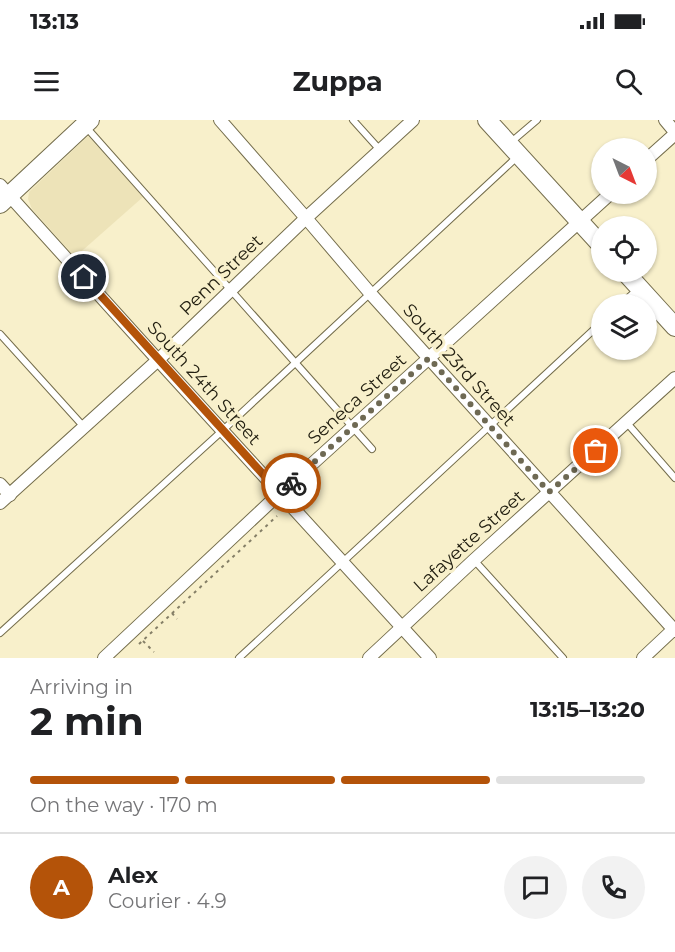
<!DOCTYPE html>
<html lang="en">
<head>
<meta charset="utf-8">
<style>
  body { margin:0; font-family:Montserrat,sans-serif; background:#f2f2f2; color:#202124; height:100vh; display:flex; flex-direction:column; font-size:22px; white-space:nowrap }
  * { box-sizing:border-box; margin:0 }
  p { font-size:20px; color:#757577 }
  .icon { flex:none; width:33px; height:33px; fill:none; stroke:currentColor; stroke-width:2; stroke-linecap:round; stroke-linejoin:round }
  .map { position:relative; height:538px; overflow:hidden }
  .side { display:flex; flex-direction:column; background:#fff; flex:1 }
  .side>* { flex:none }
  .needle { width:39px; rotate:138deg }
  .tools { position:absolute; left:591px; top:18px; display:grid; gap:12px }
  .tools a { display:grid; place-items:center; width:66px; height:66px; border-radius:50%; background:#fff; box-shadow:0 2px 4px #0004; font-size:30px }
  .pin { position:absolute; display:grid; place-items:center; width:51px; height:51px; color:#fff; margin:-26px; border:3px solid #fff; border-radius:50%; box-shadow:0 2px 6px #0007 }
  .courier { position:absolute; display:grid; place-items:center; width:60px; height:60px; margin:-30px; border:4px solid #b45309; border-radius:50%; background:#fff; color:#222; box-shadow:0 2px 8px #0007 }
  .summary em { font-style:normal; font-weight:700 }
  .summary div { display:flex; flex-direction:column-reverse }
  .summary { display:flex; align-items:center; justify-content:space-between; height:102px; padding:0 30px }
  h1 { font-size:39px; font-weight:700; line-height:45px }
  .bar { display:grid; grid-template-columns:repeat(4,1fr); gap:9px 6px; align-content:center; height:72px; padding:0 30px }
  .bar i { height:8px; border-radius:4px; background:#e0e0e0 }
  .bar .current { background:#b45309 }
  .bar p { grid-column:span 4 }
  .line { display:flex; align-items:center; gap:15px; padding:0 30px; border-top:2px solid #e0e0e0 }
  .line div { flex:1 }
  .round { display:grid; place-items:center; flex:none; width:63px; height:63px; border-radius:32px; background:#f2f2f2 }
  .status { display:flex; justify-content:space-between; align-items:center; height:42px; padding:0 30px; background:#fff; direction:ltr }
  .status svg { height:16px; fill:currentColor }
  header { display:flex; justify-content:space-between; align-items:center; height:78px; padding:0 30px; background:#fff; font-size:27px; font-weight:700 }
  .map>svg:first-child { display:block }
</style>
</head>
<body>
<div class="status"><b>13:13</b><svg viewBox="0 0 49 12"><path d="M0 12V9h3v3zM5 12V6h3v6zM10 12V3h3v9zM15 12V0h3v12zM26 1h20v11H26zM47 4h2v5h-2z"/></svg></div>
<header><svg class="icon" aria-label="menu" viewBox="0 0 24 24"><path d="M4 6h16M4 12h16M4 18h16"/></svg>Zuppa<svg class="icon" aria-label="search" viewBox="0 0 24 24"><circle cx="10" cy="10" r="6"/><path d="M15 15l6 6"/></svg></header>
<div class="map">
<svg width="675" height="538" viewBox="0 0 675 538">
  <rect width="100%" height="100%" fill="#f8f0cb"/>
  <!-- built -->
  <path fill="#ede3b8" d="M88,16L143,77L75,137L32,89L28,79L29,72Z"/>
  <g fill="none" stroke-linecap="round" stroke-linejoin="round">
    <defs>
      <g id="service">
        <path d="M353,0L380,30"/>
        <path d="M86,7L372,329"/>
        <path d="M510,23L537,0"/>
        <path d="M621,184L637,170"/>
        <path d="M0,214L84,307"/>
        <path d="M627,303L675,358"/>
        <path d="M474,440L563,538"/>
        <path d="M0,513L222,311L517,37"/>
        <path d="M239,538L602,202"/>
      </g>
      <g id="minor">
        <path d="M220,0L306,98L370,173L675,511"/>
        <path d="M665,0L675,12"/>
        <path d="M646,40L675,14"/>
        <path d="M0,65L158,240L430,538"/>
        <path d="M0,364L10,375"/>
        <path d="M0,383L158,240L306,98L413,0"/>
        <path d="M104,538L280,373L610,74"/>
        <path d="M369,538L474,440L675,258"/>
        <path d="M643,538L675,508"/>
      </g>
      <g id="secondary">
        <path d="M487,0L602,126"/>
        <path d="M0,84L90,0"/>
        <path d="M625,152L675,207"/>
      </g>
    </defs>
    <!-- service casing -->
    <use href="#service" stroke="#746d4c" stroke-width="8"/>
    <!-- minor casing -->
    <use href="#minor" stroke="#746d4c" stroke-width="14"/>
    <!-- secondary casing -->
    <use href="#secondary" stroke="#746d4c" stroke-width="20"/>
    <!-- path -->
    <g stroke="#857f67" stroke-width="2" stroke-dasharray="3 4.5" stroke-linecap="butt">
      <path d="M172,493L177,499"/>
      <path d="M143,521L154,532"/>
      <path d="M139,524L277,396"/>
    </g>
    <!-- service -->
    <use href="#service" stroke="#fff" stroke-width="6"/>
    <!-- minor -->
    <use href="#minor" stroke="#fff" stroke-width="12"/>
    <!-- secondary -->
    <use href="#secondary" stroke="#fff" stroke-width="18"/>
  </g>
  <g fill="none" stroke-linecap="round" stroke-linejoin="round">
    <!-- done -->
    <path stroke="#6e6953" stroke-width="6" stroke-dasharray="0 10.8" d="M291,363L429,238L549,372L596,331"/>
    <!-- route -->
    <path stroke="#b45309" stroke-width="8" d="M84,157L280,373L291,363"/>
  </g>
  <g text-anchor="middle" stroke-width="6" stroke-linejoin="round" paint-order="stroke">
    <!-- street labels -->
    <g font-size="18" fill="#232012" stroke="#f8f0cb">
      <text transform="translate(221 155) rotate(-44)" y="6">Penn Street</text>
      <text transform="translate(459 245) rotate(48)" y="6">South 23rd Street</text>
      <text transform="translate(204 263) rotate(48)" y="6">South 24th Street</text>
      <text transform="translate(357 279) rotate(-42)" y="6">Seneca Street</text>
      <text transform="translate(469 421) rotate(-42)" y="6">Lafayette Street</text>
    </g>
  </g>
</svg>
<div class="tools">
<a><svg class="needle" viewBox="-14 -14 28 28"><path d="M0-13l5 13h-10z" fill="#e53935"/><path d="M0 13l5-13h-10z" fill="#757577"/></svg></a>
<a><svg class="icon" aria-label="locate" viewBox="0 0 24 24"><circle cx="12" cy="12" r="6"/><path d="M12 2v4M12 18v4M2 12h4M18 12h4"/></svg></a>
<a><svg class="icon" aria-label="layers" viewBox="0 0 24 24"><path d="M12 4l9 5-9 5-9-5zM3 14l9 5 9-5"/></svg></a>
</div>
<div class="pin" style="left:596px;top:331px;background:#ea580c"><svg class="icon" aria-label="bag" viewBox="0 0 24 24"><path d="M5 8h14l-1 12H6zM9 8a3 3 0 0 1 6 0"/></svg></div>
<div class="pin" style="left:84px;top:157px;background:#1f2937"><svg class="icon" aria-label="home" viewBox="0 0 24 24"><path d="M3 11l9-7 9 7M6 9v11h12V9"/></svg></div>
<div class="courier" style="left:291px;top:363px"><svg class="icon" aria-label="bike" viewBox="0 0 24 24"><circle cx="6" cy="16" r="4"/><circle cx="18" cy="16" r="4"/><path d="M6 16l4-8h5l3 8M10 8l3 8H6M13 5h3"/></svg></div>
</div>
<section class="side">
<div class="summary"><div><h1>2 min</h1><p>Arriving in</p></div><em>13:15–13:20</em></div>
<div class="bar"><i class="current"></i><i class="current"></i><i class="current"></i><i></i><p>On the way · 170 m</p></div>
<div class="line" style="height:108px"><b class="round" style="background:#b45309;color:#fff">A</b><div><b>Alex</b><p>Courier · 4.9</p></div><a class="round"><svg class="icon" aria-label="chat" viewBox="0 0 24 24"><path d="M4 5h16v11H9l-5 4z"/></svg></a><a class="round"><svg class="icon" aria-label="phone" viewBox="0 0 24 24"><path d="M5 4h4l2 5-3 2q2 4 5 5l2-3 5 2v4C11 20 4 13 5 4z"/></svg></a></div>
</section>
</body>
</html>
